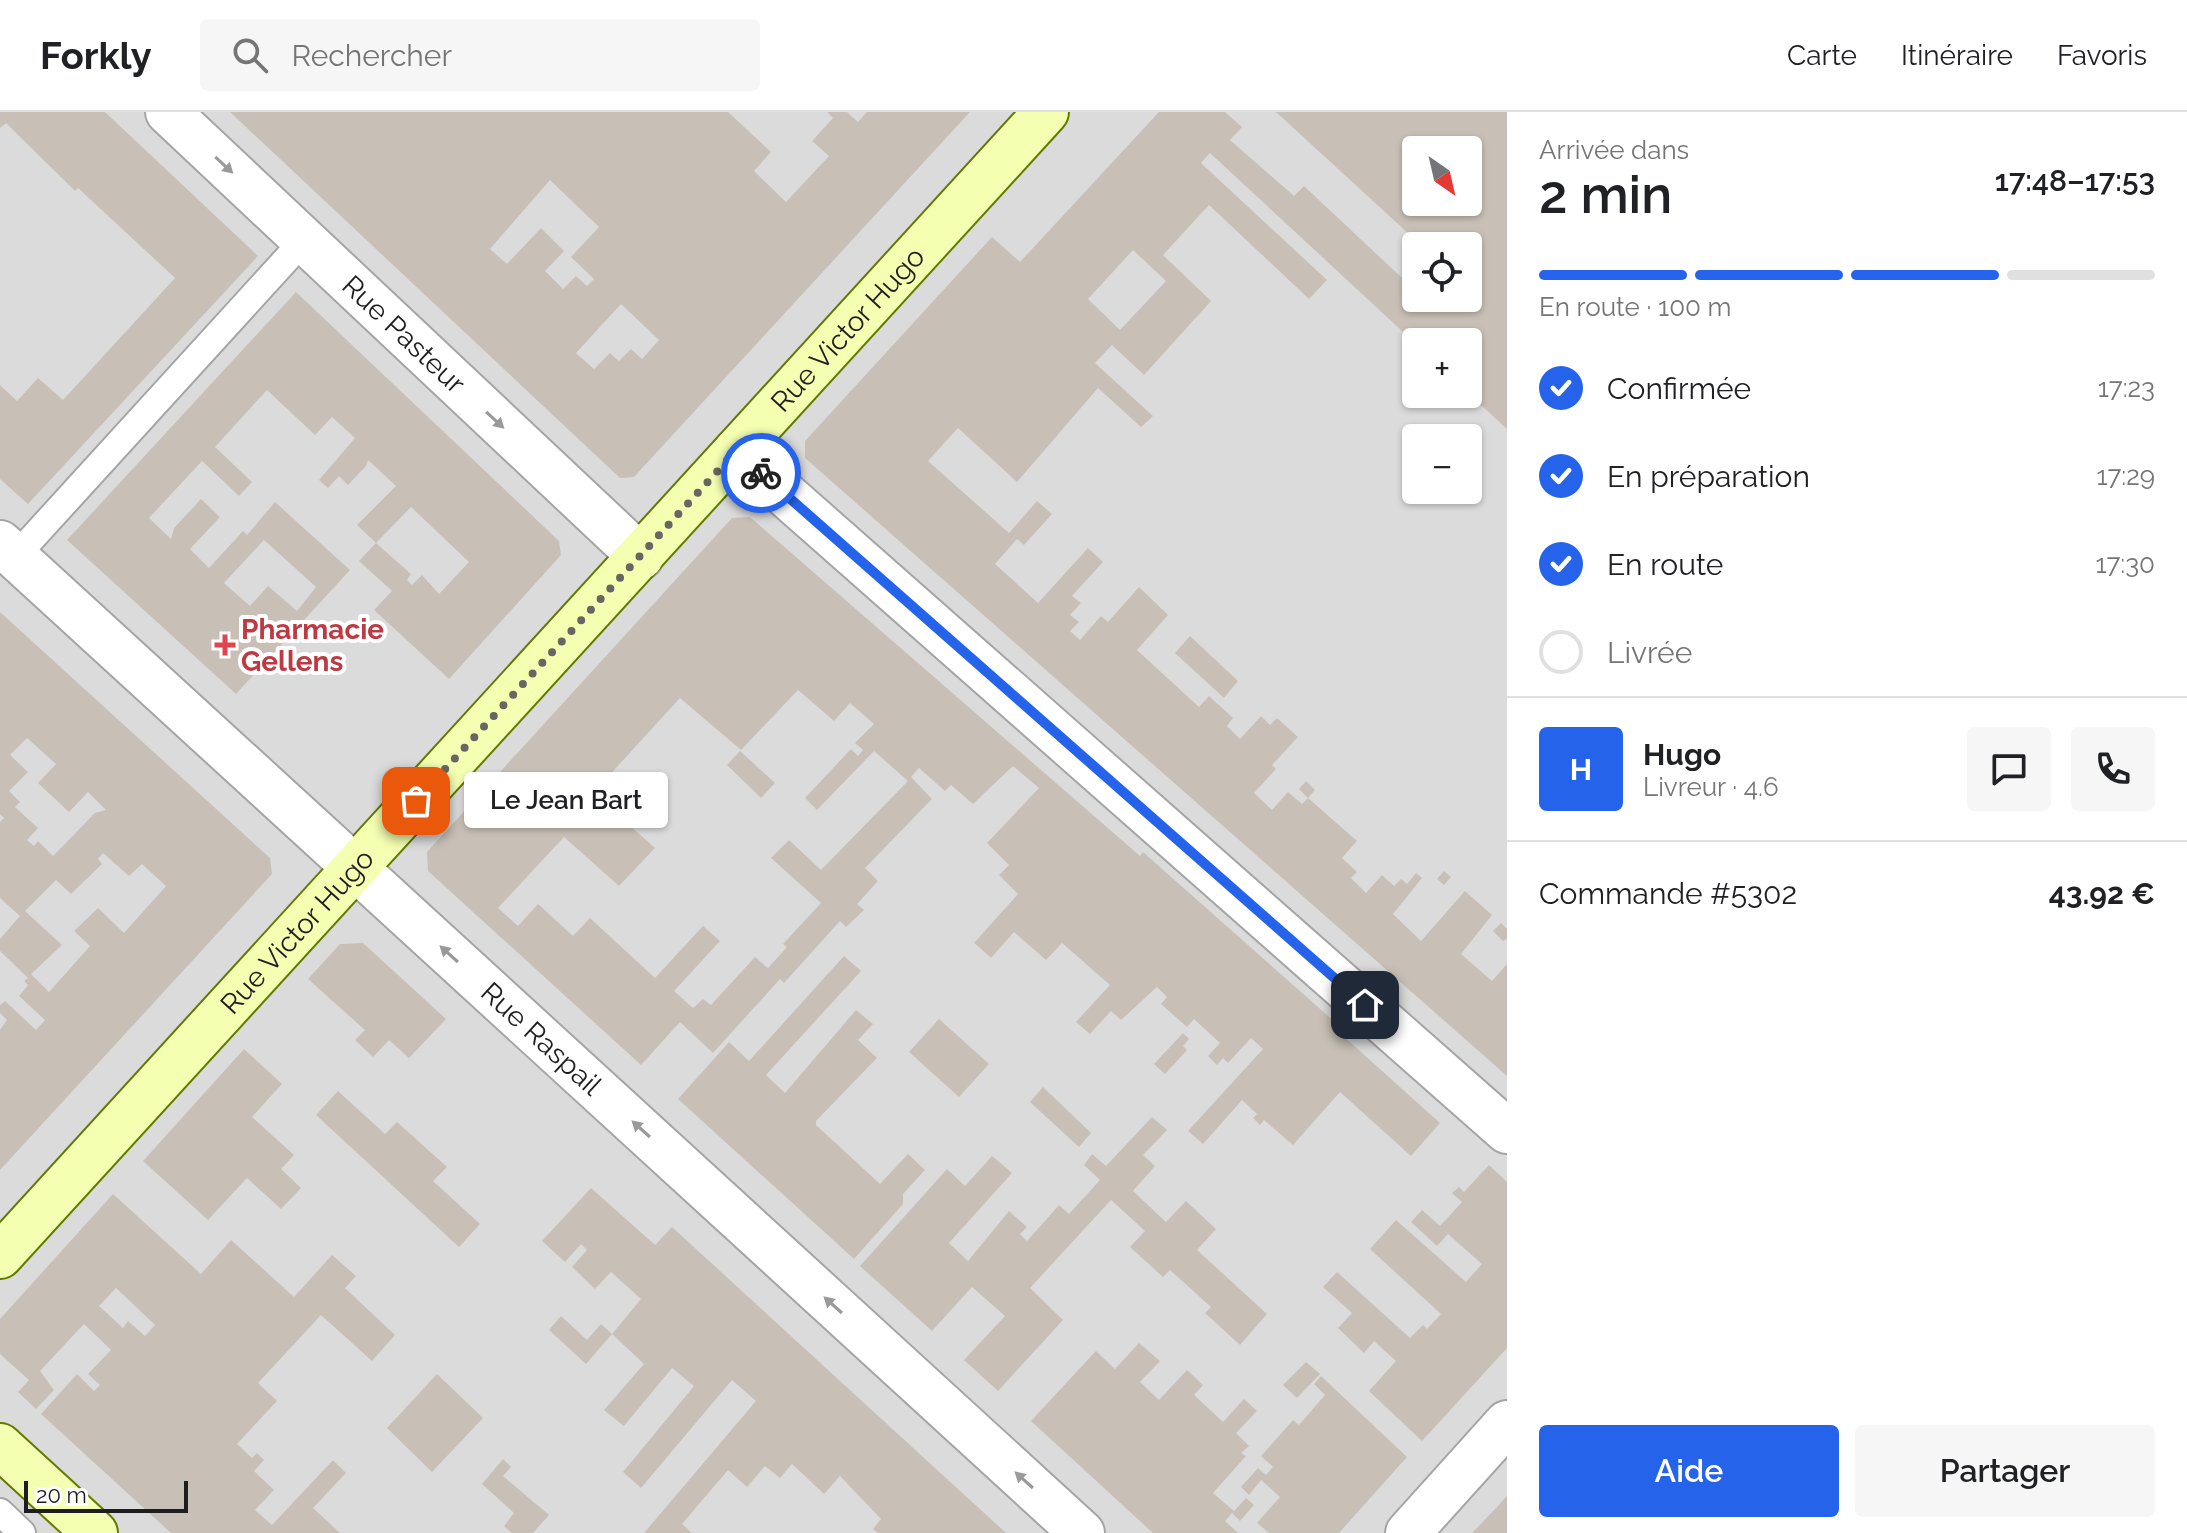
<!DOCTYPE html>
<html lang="fr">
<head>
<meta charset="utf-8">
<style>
  body { margin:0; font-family:Raleway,sans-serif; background:#f6f6f6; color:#202124; height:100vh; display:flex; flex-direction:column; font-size:30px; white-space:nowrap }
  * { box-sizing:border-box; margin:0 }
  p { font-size:26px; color:#757577 }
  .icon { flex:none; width:44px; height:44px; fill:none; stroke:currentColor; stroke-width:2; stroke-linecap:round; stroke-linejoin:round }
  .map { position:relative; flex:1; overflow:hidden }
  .side { display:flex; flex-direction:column; background:#fff; width:680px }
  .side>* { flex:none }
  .needle { width:52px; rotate:146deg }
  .tools { position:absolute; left:1402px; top:24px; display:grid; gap:16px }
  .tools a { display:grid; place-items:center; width:80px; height:80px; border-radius:8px; background:#fff; box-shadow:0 2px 6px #0004; font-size:40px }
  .scale { position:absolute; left:24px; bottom:20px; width:164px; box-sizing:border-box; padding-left:8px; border:4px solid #1e1e1e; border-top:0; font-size:22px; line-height:28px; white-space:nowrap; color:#1e1e1e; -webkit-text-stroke:6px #fff; paint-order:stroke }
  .pin { position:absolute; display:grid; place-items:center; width:68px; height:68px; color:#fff; margin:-34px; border-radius:16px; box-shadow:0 4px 12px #0006 }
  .courier { position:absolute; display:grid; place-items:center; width:80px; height:80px; margin:-40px; border:6px solid #2563eb; border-radius:50%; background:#fff; color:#222; box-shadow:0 2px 10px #0007 }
  .bubble { position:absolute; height:56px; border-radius:8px; background:#fff; box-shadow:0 2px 6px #0004; font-size:26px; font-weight:600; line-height:56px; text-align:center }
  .overview em { font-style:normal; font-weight:600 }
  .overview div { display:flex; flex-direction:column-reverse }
  .overview { display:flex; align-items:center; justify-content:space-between; height:136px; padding:0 32px }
  h1 { font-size:52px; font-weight:600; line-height:60px }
  .bar { display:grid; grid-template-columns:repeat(4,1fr); gap:12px 8px; align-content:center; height:96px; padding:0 32px }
  .bar i { height:10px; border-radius:6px; background:#e0e0e0 }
  .bar .current { background:#2563eb }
  .bar p { grid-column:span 4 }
  .line { display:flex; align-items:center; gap:20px; padding:0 32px; border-top:2px solid #e0e0e0 }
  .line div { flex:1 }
  .round { display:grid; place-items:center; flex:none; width:84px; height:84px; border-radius:8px; background:#f6f6f6 }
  ol { padding:0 32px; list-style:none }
  li { display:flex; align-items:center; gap:24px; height:88px }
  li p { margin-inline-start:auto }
  li .icon { padding:8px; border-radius:50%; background:#2563eb; color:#fff; stroke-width:4 }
  li:last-child { color:#757577 }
  li i { width:44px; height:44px; border:4px solid #e0e0e0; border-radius:50% }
  .cta { display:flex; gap:16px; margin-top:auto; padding:16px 32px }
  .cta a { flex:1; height:92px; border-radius:8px; background:#2563eb; color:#fff; font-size:32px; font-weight:600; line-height:92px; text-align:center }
  .cta a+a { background:#f6f6f6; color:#202124 }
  header { display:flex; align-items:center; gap:48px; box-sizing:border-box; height:112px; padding:0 40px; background:#fff; border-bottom:2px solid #e0e0e0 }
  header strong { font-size:38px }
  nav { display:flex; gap:44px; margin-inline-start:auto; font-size:28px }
  .search { width:560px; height:72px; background:#f6f6f6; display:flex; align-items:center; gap:20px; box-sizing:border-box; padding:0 28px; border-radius:8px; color:#757577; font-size:30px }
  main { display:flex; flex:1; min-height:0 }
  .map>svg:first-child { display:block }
</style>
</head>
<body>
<header>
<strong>Forkly</strong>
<div class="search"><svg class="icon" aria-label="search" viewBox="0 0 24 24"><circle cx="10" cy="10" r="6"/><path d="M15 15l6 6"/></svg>Rechercher</div>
<nav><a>Carte</a><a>Itinéraire</a><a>Favoris</a></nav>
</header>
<main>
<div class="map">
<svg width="1507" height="1421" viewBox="0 0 1507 1421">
  <rect width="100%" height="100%" fill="#f0ede3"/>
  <!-- residential -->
  <path fill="#dcdbdb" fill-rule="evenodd" d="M0,0H1507V1421H0ZM1416,38H1468V90H1416ZM1416,134H1468V186H1416ZM1416,230H1468V282H1416ZM1416,326H1468V378H1416Z"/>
  <!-- building -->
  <g fill="#c8c0b6" fill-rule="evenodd">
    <path d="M0,0H105L258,144L28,392L0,367V273L17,289L38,266L63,288L175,166L78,76L75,79L6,11L0,16Z"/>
    <path d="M230,0H728L771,40L754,59L786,90L829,44L812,29L833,6L827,0H847L858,10L867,0H970L634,365L620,366ZM550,68L599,115L571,145L594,167L587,174L576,164L563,177L545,159L564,139L541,116L507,152L490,137ZM621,192L659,228L642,247L631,237L619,249L610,241L594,257L576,241Z"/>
    <path d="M1159,0H1225L1242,15L1230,28L1294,84L1304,74L1416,179V186H1468V134H1422L1276,0H1507V317L1468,281V230L1416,232L1210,41L1201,51L1327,168L1309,187L1209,93L1163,143L1211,189L1144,263L1112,233L1095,251L1153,304L1141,315L1098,276L1017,370L958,316L928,349L1009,421L1037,389L1052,402L1024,433L1017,427L995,452L1038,491L1088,436L1103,450L1072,484L1081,491L1070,503L1079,510L1070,519L1080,528L1101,504L1108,510L1139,475L1168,503L1137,538L1199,595L1209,584L1233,606L1227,614L1240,627L1261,604L1270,613L1277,606L1298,625L1272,653L1276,657L1254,681L1272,698L1288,680L1302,692L1308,686L1357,729L1342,746L1357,760L1351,766L1366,781L1382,763L1394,774L1401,767L1407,772L1416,761L1422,766L1393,802L1421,829L1465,779L1492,803L1461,842L1492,869L1507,852V964L805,346V329L992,125L1020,150ZM1416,38H1468V90H1416ZM1133,138L1166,169L1120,218L1088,187Z"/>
    <path d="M296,180L559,429L561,443L449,567L374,498L392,479L359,449L376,431L411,462L407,468L412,473L422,463L439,482L469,450L411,395L376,431L357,413L396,374L368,348L366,354L348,373L339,364L328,376L319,368L355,326L332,305L315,323L267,278L215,335L252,370L239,384L202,349L149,406L171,427L174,416L201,387L220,405L190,437L209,456L243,419L247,423L275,390L350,458L236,582L67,428ZM264,428L316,475L297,499L268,474L250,494L224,471Z"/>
    <path d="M750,405L1140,744L1143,740L1345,919L1342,923L1440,1011L1411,1044L1340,980L1293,1033L1264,1008L1260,1013L1253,1006L1257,1002L1242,988L1203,1032L1188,1019L1263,937L1251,926L1228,951L1223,946L1217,953L1208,944L1220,931L1194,907L1187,915L1161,892L1167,885L1157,875L1121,908L1111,899L1090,922L1076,910L1110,873L1062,831L1046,848L1014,820L991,846L979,835L974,831L1018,782L999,763L1009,753L987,731L1039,676L1013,654L973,692L951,673L945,679L919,656L911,665L932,687L865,756L878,769L857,792L864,798L846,815L840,809L784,871L780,867L713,941L680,910L641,953L428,759L427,740L732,406ZM798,578L834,609L850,591L874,612L855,631L863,638L858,644L851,637L805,686L817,698L874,639L908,669L821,758L789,728L771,746L821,791L783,832L787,835L768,856L755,845L711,893L703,887L693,896L674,879L720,829L703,814L655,866L590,806L573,824L538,792L518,814L498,796L564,725L619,774L655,736L593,681L680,586L741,638Z"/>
    <path d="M0,500L270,746L272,762L0,1058V918L7,908L0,901V893L5,889L36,918L45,908L19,884L28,873L24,869L28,866L0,839V827L20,804L0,786V710L4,706L0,702ZM27,626L56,652L38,671L69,700L88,680L106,698L95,701L53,744L38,729L34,734L27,728L38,716L15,695L20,690L9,679L28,660L10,643ZM103,741L129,764L142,752L166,774L124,821L98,796L74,819L90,834L49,880L31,862L62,833L25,799L56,768L71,782L102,752L98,747Z"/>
    <path d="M1190,524L1238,569L1224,586L1175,541Z"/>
    <path d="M740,639L775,671L761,686L727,653Z"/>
    <path d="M1306,669L1315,678L1308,686L1299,677Z"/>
    <path d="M1444,759L1451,765L1444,773L1437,767Z"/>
    <path d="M1501,811L1507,817V827L1503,829L1493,819Z"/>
    <path d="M363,831L446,907L409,946L389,928L373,945L355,928L365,918L308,867L340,832Z"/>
    <path d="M844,844L861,859L766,963L785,981L856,898L873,912L858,928L877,946L816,1009V1013L880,1072L908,1042L925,1058L903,1082V1092L854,1147L678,987L729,930L749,949Z"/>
    <path d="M939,907L989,952L959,985L909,940Z"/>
    <path d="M1183,921L1189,927L1183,934L1187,938L1165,962L1154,952Z"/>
    <path d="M244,937L282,972L252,1005L294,1043L281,1057L301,1076L281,1097L247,1066L208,1108L143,1049Z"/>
    <path d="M1043,975L1091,1021L1079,1035L1030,990Z"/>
    <path d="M338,979L385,1022L397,1010L447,1055L433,1069L480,1112L459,1135L316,1003Z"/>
    <path d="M1152,1005L1167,1018L1143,1043L1155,1054L1133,1079L1166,1110L1186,1089L1216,1117L1197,1138L1267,1202L1240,1233L1205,1201L1211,1195L1170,1158L1163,1165L1130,1135L1145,1119L1111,1088L1030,1176L1063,1208L998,1279L964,1248L1005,1204L972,1175L932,1219L860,1154L947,1057L965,1074L992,1044L1012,1061L949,1131L968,1149L1009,1099L1027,1115L1020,1122L1027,1129L1059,1093L1069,1102L1100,1068L1084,1053L1092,1042L1106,1054Z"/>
    <path d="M1489,1053L1507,1070V1236L1422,1329L1369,1279L1396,1249L1374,1229L1364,1241L1338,1216L1352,1201L1323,1175L1337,1160L1410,1226L1423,1213L1427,1217L1441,1202L1370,1137L1396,1108L1466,1170L1482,1152L1448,1122L1437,1134L1411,1110L1422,1098L1440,1114L1462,1090L1452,1081L1459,1075L1464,1080Z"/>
    <path d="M591,1076L655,1133L672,1115L1006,1421H878L873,1417L881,1407L840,1364L824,1382L792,1352L780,1366L765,1354L747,1375L728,1358L682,1412L692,1421H644L756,1289L732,1268L641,1376L623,1360L694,1274L672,1256L624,1314L604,1298L644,1252L612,1222L641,1187L611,1160L595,1177L572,1155L587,1138L581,1132L565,1150L542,1129Z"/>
    <path d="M113,1082L201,1162L231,1128L294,1185L332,1143L356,1164L345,1176L395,1223L372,1249L321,1203L258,1271L277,1289L237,1332L252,1346L257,1341L264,1348L254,1359L274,1378L255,1398L272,1413L333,1348L346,1361L313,1396L340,1421H171L41,1302L77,1262L94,1279L100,1273L88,1262L111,1238L84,1212L40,1259L54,1278L36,1297L18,1280L29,1268L0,1242V1207ZM116,1176L155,1213L145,1224L128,1209L123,1216L99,1194Z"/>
    <path d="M561,1204L587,1228L601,1212L612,1222L586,1252L549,1218Z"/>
    <path d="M1139,1231L1160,1249L1140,1270L1159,1288L1187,1258L1203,1273L1194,1283L1223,1310L1244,1287L1257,1299L1236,1321L1249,1334L1241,1341L1246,1344L1213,1381L1234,1399L1246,1386L1254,1393L1240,1409L1232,1401L1225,1409L1238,1421H1153L1031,1309L1096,1239L1115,1257Z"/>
    <path d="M1306,1250L1320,1262L1297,1286L1283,1273Z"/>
    <path d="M437,1262L483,1306L432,1360L387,1316Z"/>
    <path d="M1321,1264L1407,1345L1339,1421H1269L1257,1411L1280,1385L1261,1368L1249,1383L1241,1375L1258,1356L1266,1363L1273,1355L1261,1344L1293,1308L1299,1313L1325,1283L1314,1272Z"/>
    <path d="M503,1347L511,1355L503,1364L549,1403L533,1421H512L504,1414L514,1401L482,1372Z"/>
    <path d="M1507,1384V1421H1472L1497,1395Z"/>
  </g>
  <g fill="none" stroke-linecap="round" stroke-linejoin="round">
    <defs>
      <g id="lane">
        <path d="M15,445L304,128"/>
        <path d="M0,1400L22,1421"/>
      </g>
      <g id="street">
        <path id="s1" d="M168,0L641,445"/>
        <path d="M736,339L1507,1019"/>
        <path id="s2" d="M0,431L1082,1421"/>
        <path d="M1408,1421L1507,1311"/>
      </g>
      <g id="secondary">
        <path id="s3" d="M0,1144L1046,0"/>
        <path d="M0,1334L95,1421"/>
      </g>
    </defs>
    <!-- lane casing -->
    <use href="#lane" stroke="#a5a5a5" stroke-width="30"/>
    <!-- street casing -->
    <use href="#street" stroke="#a5a5a5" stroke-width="48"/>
    <!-- secondary casing -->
    <use href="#secondary" stroke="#627a00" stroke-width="48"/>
    <!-- lane -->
    <use href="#lane" stroke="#fff" stroke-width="26"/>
    <!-- street -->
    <use href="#street" stroke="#fff" stroke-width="44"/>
    <!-- secondary -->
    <use href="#secondary" stroke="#f4ffb2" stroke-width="44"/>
  </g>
  <!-- one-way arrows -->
  <defs><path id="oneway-solid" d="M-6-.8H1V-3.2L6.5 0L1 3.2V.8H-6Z" transform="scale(2)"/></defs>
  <g fill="#9a9a9a">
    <use href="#oneway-solid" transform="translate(224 53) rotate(43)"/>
    <use href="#oneway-solid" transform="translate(495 308) rotate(43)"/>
    <use href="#oneway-solid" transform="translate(449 842) rotate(-138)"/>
    <use href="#oneway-solid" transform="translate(641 1017) rotate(-138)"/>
    <use href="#oneway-solid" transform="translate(833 1193) rotate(-138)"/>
    <use href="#oneway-solid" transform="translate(1024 1368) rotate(-138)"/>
  </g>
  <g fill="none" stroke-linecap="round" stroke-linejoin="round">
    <!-- done -->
    <path stroke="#686663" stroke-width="8" stroke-dasharray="0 14.4" d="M416,689L736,339L761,361"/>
    <!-- route -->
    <path stroke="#2563eb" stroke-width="10" d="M761,361L1365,893"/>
  </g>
  <!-- markers -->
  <path fill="#e0444e" stroke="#fff" stroke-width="3" d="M221 521h8v8h8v8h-8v8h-8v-8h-8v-8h8z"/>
  <g text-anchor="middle" stroke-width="8" stroke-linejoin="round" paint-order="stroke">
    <!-- street labels -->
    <g font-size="28" fill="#1e1e1e" stroke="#fff">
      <text dy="10" stroke="none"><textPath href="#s3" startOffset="1256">Rue Victor Hugo</textPath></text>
      <text dy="10" stroke="none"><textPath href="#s1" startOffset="324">Rue Pasteur</textPath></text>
      <text dy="10" stroke="none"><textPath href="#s3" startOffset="440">Rue Victor Hugo</textPath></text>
      <text dy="10" stroke="none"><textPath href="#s2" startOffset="734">Rue Raspail</textPath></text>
    </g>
    <!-- health labels -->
    <g font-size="28" font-weight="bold" fill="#be3a42" stroke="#fff" text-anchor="start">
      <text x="241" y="527">Pharmacie<tspan x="241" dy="32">Gellens</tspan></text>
    </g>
  </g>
</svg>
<div class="tools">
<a><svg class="needle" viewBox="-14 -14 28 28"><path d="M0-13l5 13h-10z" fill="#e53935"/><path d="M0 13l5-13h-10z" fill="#757577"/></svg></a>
<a><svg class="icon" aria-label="locate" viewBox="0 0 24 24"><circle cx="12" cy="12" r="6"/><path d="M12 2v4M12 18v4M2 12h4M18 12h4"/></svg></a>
<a>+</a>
<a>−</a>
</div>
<div class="scale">20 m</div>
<div class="pin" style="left:416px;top:689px;background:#ea580c"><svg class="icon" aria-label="bag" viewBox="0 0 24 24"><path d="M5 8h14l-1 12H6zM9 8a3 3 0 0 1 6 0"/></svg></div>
<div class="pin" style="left:1365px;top:893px;background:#1f2937"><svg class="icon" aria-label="home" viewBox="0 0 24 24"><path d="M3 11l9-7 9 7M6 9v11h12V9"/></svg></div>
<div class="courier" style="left:761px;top:361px"><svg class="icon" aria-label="bike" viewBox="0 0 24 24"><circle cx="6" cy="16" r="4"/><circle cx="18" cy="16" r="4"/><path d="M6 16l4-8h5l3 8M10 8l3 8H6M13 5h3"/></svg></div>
<div class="bubble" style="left:464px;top:660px;width:204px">Le Jean Bart</div>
</div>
<section class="side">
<div class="overview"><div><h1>2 min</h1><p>Arrivée dans</p></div><em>17:48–17:53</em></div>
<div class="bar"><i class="current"></i><i class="current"></i><i class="current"></i><i></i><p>En route · 100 m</p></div>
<ol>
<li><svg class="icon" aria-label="check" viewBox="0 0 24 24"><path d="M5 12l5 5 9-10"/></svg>Confirmée<p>17:23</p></li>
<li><svg class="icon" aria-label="check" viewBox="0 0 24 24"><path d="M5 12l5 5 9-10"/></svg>En préparation<p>17:29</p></li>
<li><svg class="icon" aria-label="check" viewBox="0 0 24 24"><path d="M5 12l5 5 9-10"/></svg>En route<p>17:30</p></li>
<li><i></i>Livrée</li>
</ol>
<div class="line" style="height:144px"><b class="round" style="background:#2563eb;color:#fff">H</b><div><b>Hugo</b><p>Livreur · 4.6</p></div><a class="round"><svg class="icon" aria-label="chat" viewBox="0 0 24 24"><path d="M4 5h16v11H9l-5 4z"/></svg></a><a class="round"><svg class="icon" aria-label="phone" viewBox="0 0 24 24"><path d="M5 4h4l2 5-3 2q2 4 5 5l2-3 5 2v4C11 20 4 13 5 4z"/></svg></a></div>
<div class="line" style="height:104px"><div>Commande #5302</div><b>43.92 €</b></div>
<div class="cta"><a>Aide</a><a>Partager</a></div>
</section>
</main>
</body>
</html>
